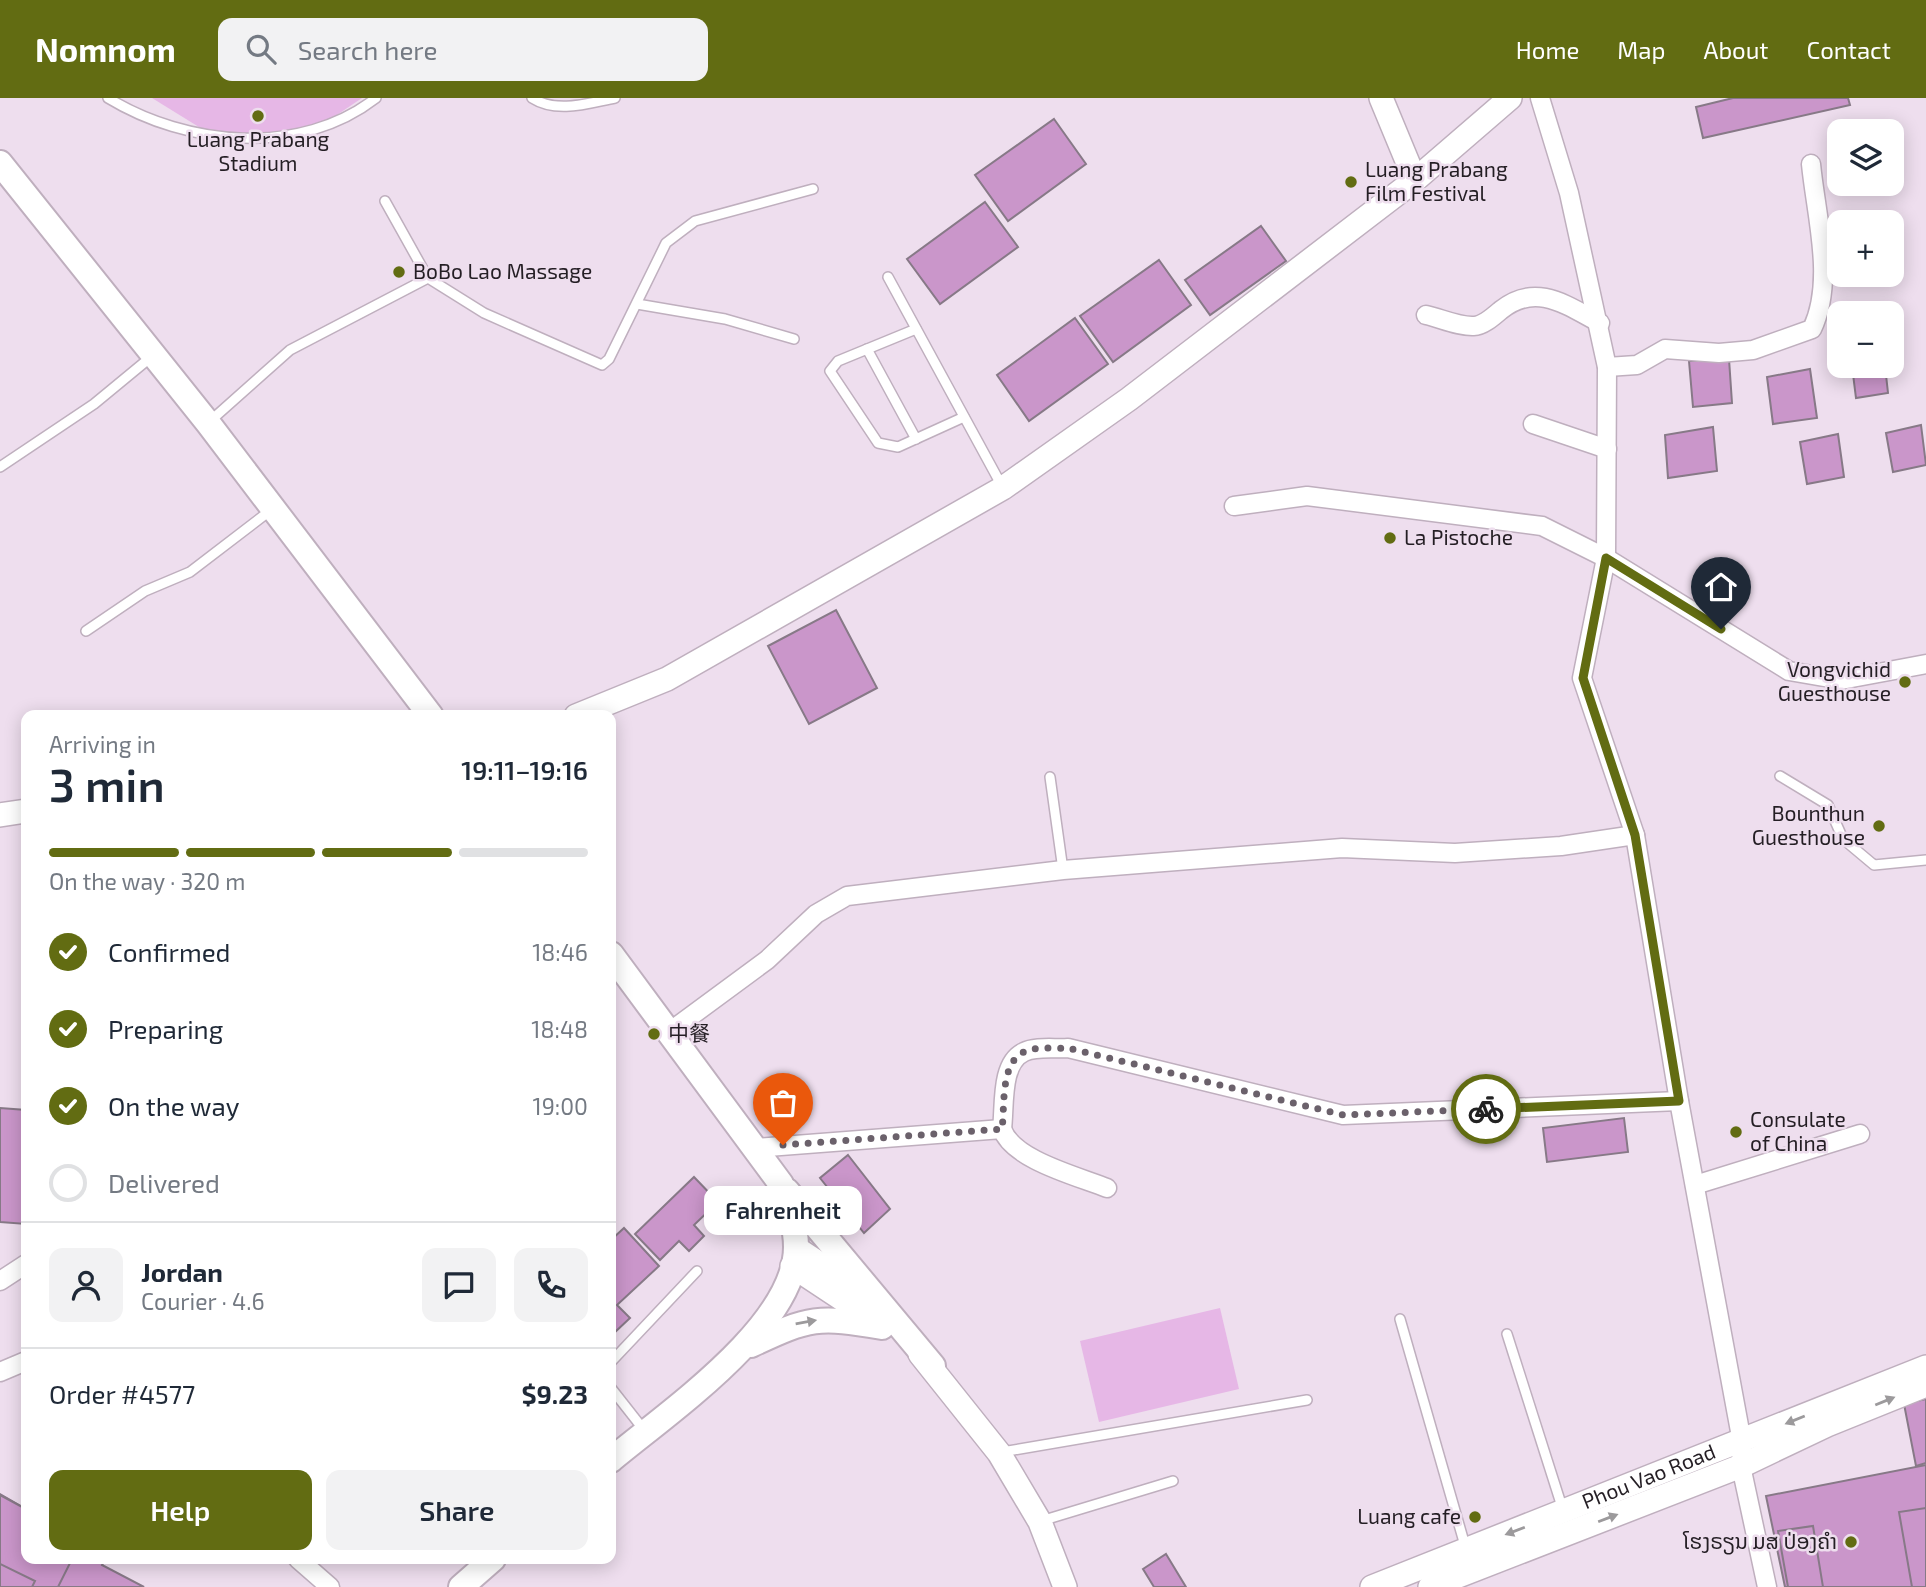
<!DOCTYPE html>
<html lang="en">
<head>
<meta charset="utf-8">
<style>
  body { margin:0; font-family:"Exo 2","Noto Sans SC","Noto Sans Lao",sans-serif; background:#f2f2f3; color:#1f2937; height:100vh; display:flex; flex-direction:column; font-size:26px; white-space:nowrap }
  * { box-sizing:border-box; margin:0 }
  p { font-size:23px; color:#747a83 }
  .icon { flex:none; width:38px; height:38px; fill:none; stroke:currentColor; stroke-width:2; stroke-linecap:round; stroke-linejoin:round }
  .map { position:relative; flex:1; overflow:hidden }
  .sheet { position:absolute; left:21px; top:612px; width:595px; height:854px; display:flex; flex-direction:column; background:#fff; border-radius:14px; box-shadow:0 4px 18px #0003 }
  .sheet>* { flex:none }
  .controls { position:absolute; left:1827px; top:21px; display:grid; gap:14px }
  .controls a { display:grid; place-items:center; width:77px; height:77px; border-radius:14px; background:#fff; box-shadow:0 4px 18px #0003; font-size:35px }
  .pin { position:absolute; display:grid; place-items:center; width:60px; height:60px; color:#fff; margin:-72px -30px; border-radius:50% 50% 50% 0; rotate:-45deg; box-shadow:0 0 7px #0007 }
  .pin .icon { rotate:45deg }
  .courier { position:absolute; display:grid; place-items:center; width:70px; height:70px; margin:-35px; border:5px solid #626c12; border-radius:50%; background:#fff; color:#222; box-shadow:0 2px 9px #0007 }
  .bubble { position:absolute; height:49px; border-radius:14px; background:#fff; box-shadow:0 4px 18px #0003; font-size:23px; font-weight:600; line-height:49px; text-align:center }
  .headline em { font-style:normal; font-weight:600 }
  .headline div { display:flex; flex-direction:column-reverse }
  .headline { display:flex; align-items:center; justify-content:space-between; height:119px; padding:0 28px }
  h1 { font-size:46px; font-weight:600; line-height:52px }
  .bar { display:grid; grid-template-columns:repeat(4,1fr); gap:10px 7px; align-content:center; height:84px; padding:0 28px }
  .bar i { height:9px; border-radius:5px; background:#e0e1e3 }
  .bar .selected { background:#626c12 }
  .bar p { grid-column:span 4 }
  .line { display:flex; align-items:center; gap:18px; padding:0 28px; border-top:2px solid #e0e1e3 }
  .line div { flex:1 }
  .round { display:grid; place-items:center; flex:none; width:74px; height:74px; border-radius:14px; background:#f2f2f3 }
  ol { padding:0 28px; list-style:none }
  li { display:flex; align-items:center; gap:21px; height:77px }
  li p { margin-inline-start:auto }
  li .icon { padding:7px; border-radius:50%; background:#626c12; color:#fff; stroke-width:4 }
  li:last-child { color:#747a83 }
  li i { width:38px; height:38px; border:4px solid #e0e1e3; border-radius:50% }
  .action { display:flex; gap:14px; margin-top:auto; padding:14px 28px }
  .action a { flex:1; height:80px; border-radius:14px; background:#626c12; color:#fff; font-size:28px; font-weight:600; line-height:80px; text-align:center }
  .action a+a { background:#f2f2f3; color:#1f2937 }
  header { display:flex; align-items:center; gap:42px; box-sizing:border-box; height:98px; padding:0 35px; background:#626c12; color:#fff }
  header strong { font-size:33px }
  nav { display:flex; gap:38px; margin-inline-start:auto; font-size:24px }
  .search { width:490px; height:63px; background:#f2f2f3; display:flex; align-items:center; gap:18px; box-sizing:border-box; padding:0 24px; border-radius:14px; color:#747a83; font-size:26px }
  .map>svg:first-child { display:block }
</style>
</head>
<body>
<header>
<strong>Nomnom</strong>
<div class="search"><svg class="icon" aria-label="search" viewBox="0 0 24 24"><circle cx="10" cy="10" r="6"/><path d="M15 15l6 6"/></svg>Search here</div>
<nav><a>Home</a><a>Map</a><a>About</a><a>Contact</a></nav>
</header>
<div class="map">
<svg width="1926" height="1489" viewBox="0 0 1926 1489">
  <rect width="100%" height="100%" fill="#eedeee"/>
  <!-- green -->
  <g fill="#e6b7e6">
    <path d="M152,0H362L322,27L267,40L207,34Z"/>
    <path d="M1220,1210L1239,1291L1099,1324L1080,1243Z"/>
  </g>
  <!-- building -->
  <g fill="#ca96ca" stroke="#877987" stroke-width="2">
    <path d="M1733,0H1848L1850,7L1703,40L1696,9Z"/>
    <path d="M1054,21L1086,66L1008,123L975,77Z"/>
    <path d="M985,104L1018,149L940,206L907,161Z"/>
    <path d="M1261,128L1286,163L1210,217L1185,182Z"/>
    <path d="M1159,162L1191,207L1113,264L1080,218Z"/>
    <path d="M1075,220L1108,266L1029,323L997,277Z"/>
    <path d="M1729,261L1732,305L1693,309L1689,263Z"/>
    <path d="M1852,268H1885L1888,295L1856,300Z"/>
    <path d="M1810,271L1817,320L1773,326L1767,279Z"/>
    <path d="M1921,327L1926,367L1893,374L1886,335Z"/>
    <path d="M1713,329L1717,373L1668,380L1665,337Z"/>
    <path d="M1838,336L1844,379L1807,386L1800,344Z"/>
    <path d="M836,512L877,590L809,626L768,548Z"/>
    <path d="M0,1010L26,1012V1126L0,1124Z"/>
    <path d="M1624,1020L1628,1054L1547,1064L1543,1030Z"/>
    <path d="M848,1057L890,1111L864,1135L820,1080Z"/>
    <path d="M694,1079L718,1104L694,1127L704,1138L689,1153L679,1143L660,1162L635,1136Z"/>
    <path d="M624,1130L659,1168L617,1207L630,1220L614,1235L611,1232V1142Z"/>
    <path d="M1926,1301V1365L1916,1368L1904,1306Z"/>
    <path d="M1926,1367V1489H1785L1766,1398Z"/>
    <path d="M0,1396L26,1411V1431L0,1416Z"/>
    <path d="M0,1397L26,1411V1461H74L61,1489H0Z"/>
    <path d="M1926,1410V1489H1912L1899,1414Z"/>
    <path d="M1813,1428L1823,1489H1788L1778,1433Z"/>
    <path d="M1166,1456L1186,1489H1154L1143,1471Z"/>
    <path d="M72,1461H105L102,1467L144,1489H58Z"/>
    <path d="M0,1466L35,1483L32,1489H0Z"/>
  </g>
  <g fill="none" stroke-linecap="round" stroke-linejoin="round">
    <defs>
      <g id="service">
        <path d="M108,0C187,48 300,59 376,0"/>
        <path d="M532,0C557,16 589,5 615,0"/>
        <path d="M385,103L428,180"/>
        <path d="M888,179L1003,390"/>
        <path d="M637,206L725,221L794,241"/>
        <path d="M916,231L838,263L830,273L878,345L898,349L964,319"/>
        <path d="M867,251L916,341"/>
        <path d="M208,325L290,252L428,180L484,215L602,267L609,261L666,145L695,123L813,91"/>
        <path d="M0,369L94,306L151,259"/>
        <path d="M86,533L145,493L190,474L271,412"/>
        <path d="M1780,678L1828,707L1843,741L1874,767L1926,762"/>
        <path d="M1050,679L1063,772"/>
        <path d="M1400,1221L1466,1451"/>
        <path d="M1507,1236L1563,1412"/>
        <path d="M611,1264L697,1173"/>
        <path d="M611,1290L644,1332"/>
        <path d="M1002,1354L1307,1302"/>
        <path d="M1041,1423L1173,1383"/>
      </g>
      <g id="minor">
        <path d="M1540,0L1569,95L1607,269L1606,460L1582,580L1635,737L1679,1003L1742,1344L1741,1368L1767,1489"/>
        <path d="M1426,217C1440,220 1459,229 1474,228C1483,228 1494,218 1501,212C1536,184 1566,207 1600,225"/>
        <path d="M1607,269L1637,267L1665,251L1719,255L1753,252L1812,231C1835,183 1816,118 1811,66"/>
        <path d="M1533,326L1607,351"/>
        <path d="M1234,408L1307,398L1542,428L1606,460L1789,573L1841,582L1926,566"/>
        <path d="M668,935L767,862L816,816L847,798L1063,772L1342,750L1455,755L1561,748L1635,737"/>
        <path d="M1002,1031C1005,1008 1000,965 1024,954C1035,948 1055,951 1068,950L1343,1017L1679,1003"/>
        <path d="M756,1050L1002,1031C1013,1062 1077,1078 1107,1090"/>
        <path d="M1695,1087L1860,1036"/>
        <path d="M0,1183L26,1166"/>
        <path d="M0,1274L26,1263"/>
        <path d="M298,1461L330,1489"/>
      </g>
      <g id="tertiary">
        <path d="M1381,0L1415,82"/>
        <path d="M576,618L667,581L1003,390L1129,301L1415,82L1510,0"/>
        <path d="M0,717L26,713"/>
        <path d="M796,1150L846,1183L868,1205"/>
        <path d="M792,1168L863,1215"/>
        <path d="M920,1256L999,1355L1040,1424L1065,1489"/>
        <path id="s1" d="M1372,1489L1926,1269"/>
        <path d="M1430,1489L1741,1368L1827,1327L1926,1287"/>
      </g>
      <g id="secondary">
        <path d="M0,65L208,325L431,618"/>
        <path d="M611,856L781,1086C788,1106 796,1127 796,1149C796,1228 667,1315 611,1362"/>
        <path d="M787,1093L933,1268"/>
        <path d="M751,1247C810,1219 818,1218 882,1229"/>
        <path d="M461,1489L493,1461"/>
      </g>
    </defs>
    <!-- service casing -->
    <use href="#service" stroke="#bfafbe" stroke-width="12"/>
    <!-- minor casing -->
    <use href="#minor" stroke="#bfafbe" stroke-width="21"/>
    <!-- tertiary casing -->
    <use href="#tertiary" stroke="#bfafbe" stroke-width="26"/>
    <!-- secondary casing -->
    <use href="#secondary" stroke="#bfafbe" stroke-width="28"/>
    <!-- service -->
    <use href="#service" stroke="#fff" stroke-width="9"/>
    <!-- minor -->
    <use href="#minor" stroke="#fff" stroke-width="18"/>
    <!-- tertiary -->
    <use href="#tertiary" stroke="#fff" stroke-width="23"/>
    <!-- secondary -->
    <use href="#secondary" stroke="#fff" stroke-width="24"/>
  </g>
  <!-- one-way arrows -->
  <defs><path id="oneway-solid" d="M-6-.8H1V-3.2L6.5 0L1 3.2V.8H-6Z" transform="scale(1.75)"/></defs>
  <g fill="#9c9a9c">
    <use href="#oneway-solid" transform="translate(806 1224) rotate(-10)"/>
    <use href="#oneway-solid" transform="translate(1885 1303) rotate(-22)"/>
    <use href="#oneway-solid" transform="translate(1795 1322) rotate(158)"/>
    <use href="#oneway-solid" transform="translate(1608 1420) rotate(-21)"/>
    <use href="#oneway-solid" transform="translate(1515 1433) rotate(159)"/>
  </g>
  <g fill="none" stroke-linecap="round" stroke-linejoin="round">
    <!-- done -->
    <path stroke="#6b616b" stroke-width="7" stroke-dasharray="0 12.6" d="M783,1047L1002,1031C1005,1008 1000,965 1024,954C1035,948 1055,951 1068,950L1343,1017L1486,1011"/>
    <!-- route -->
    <path stroke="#626c12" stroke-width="9" d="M1486,1011L1679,1003L1635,737L1583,580L1606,460L1721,531"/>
  </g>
  <!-- markers -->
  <g fill="#626c12" stroke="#eedeee" stroke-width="2.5">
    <circle cx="258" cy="18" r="7"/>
    <circle cx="1351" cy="84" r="7"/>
    <circle cx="399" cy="174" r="7"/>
    <circle cx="1390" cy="440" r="7"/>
    <circle cx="1905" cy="584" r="7"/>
    <circle cx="1879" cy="728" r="7"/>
    <circle cx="654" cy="936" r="7"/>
    <circle cx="1736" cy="1034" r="7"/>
    <circle cx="1475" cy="1419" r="7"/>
    <circle cx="1851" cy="1444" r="7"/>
  </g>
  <g text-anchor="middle" stroke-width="5" stroke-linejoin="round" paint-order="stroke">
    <!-- poi labels -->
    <g font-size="21" fill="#241e24" stroke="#eedeee" text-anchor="start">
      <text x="258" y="49" text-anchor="middle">Luang Prabang<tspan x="258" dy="24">Stadium</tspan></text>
      <text x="1365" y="79">Luang Prabang<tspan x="1365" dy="24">Film Festival</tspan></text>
      <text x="413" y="181">BoBo Lao Massage</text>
      <text x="1404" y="447">La Pistoche</text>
      <text x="1891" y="579" text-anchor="end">Vongvichid<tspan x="1891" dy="24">Guesthouse</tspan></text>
      <text x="1865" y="723" text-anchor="end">Bounthun<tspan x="1865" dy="24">Guesthouse</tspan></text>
      <text x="668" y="943">中餐</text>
      <text x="1750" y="1029">Consulate<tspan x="1750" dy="24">of China</tspan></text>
      <text x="1461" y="1426" text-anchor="end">Luang cafe</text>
      <text x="1837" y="1451" text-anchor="end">ໂຮງຣຽນ ມສ ປ່ອງຄຳ</text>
    </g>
    <!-- street labels -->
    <g font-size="21" fill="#241e24" stroke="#eedeee">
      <text dy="7" stroke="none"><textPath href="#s1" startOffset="298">Phou Vao Road</textPath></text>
    </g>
  </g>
</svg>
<div class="controls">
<a><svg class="icon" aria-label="layers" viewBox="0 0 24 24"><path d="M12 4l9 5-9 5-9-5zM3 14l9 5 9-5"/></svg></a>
<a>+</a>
<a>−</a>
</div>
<div class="pin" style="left:783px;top:1047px;background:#ea580c"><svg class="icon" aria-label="bag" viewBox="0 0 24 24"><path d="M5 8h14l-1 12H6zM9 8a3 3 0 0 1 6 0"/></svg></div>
<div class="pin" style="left:1721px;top:531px;background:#1f2937"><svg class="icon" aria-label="home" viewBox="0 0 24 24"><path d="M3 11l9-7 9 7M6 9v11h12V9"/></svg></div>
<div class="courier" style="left:1486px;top:1011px"><svg class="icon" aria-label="bike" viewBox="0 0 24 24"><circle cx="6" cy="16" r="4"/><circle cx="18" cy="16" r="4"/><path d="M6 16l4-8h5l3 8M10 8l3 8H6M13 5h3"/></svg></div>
<div class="bubble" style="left:704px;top:1088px;width:158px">Fahrenheit</div>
<section class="sheet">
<div class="headline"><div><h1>3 min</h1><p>Arriving in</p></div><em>19:11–19:16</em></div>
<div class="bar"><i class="selected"></i><i class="selected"></i><i class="selected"></i><i></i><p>On the way · 320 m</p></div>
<ol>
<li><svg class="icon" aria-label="check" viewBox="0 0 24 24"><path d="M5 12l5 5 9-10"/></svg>Confirmed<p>18:46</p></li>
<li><svg class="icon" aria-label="check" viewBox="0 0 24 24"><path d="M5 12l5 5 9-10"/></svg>Preparing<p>18:48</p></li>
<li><svg class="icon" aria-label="check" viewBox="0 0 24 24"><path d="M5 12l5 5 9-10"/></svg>On the way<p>19:00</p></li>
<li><i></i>Delivered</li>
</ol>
<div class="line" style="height:126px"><a class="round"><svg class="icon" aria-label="person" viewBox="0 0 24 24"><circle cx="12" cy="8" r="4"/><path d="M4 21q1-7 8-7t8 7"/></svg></a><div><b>Jordan</b><p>Courier · 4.6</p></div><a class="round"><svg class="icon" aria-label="chat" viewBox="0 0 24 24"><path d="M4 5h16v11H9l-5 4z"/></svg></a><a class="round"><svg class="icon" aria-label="phone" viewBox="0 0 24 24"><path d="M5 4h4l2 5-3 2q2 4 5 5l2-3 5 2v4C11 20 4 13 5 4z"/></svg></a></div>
<div class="line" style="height:91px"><div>Order #4577</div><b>$9.23</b></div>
<div class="action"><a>Help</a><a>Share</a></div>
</section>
</div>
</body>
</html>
